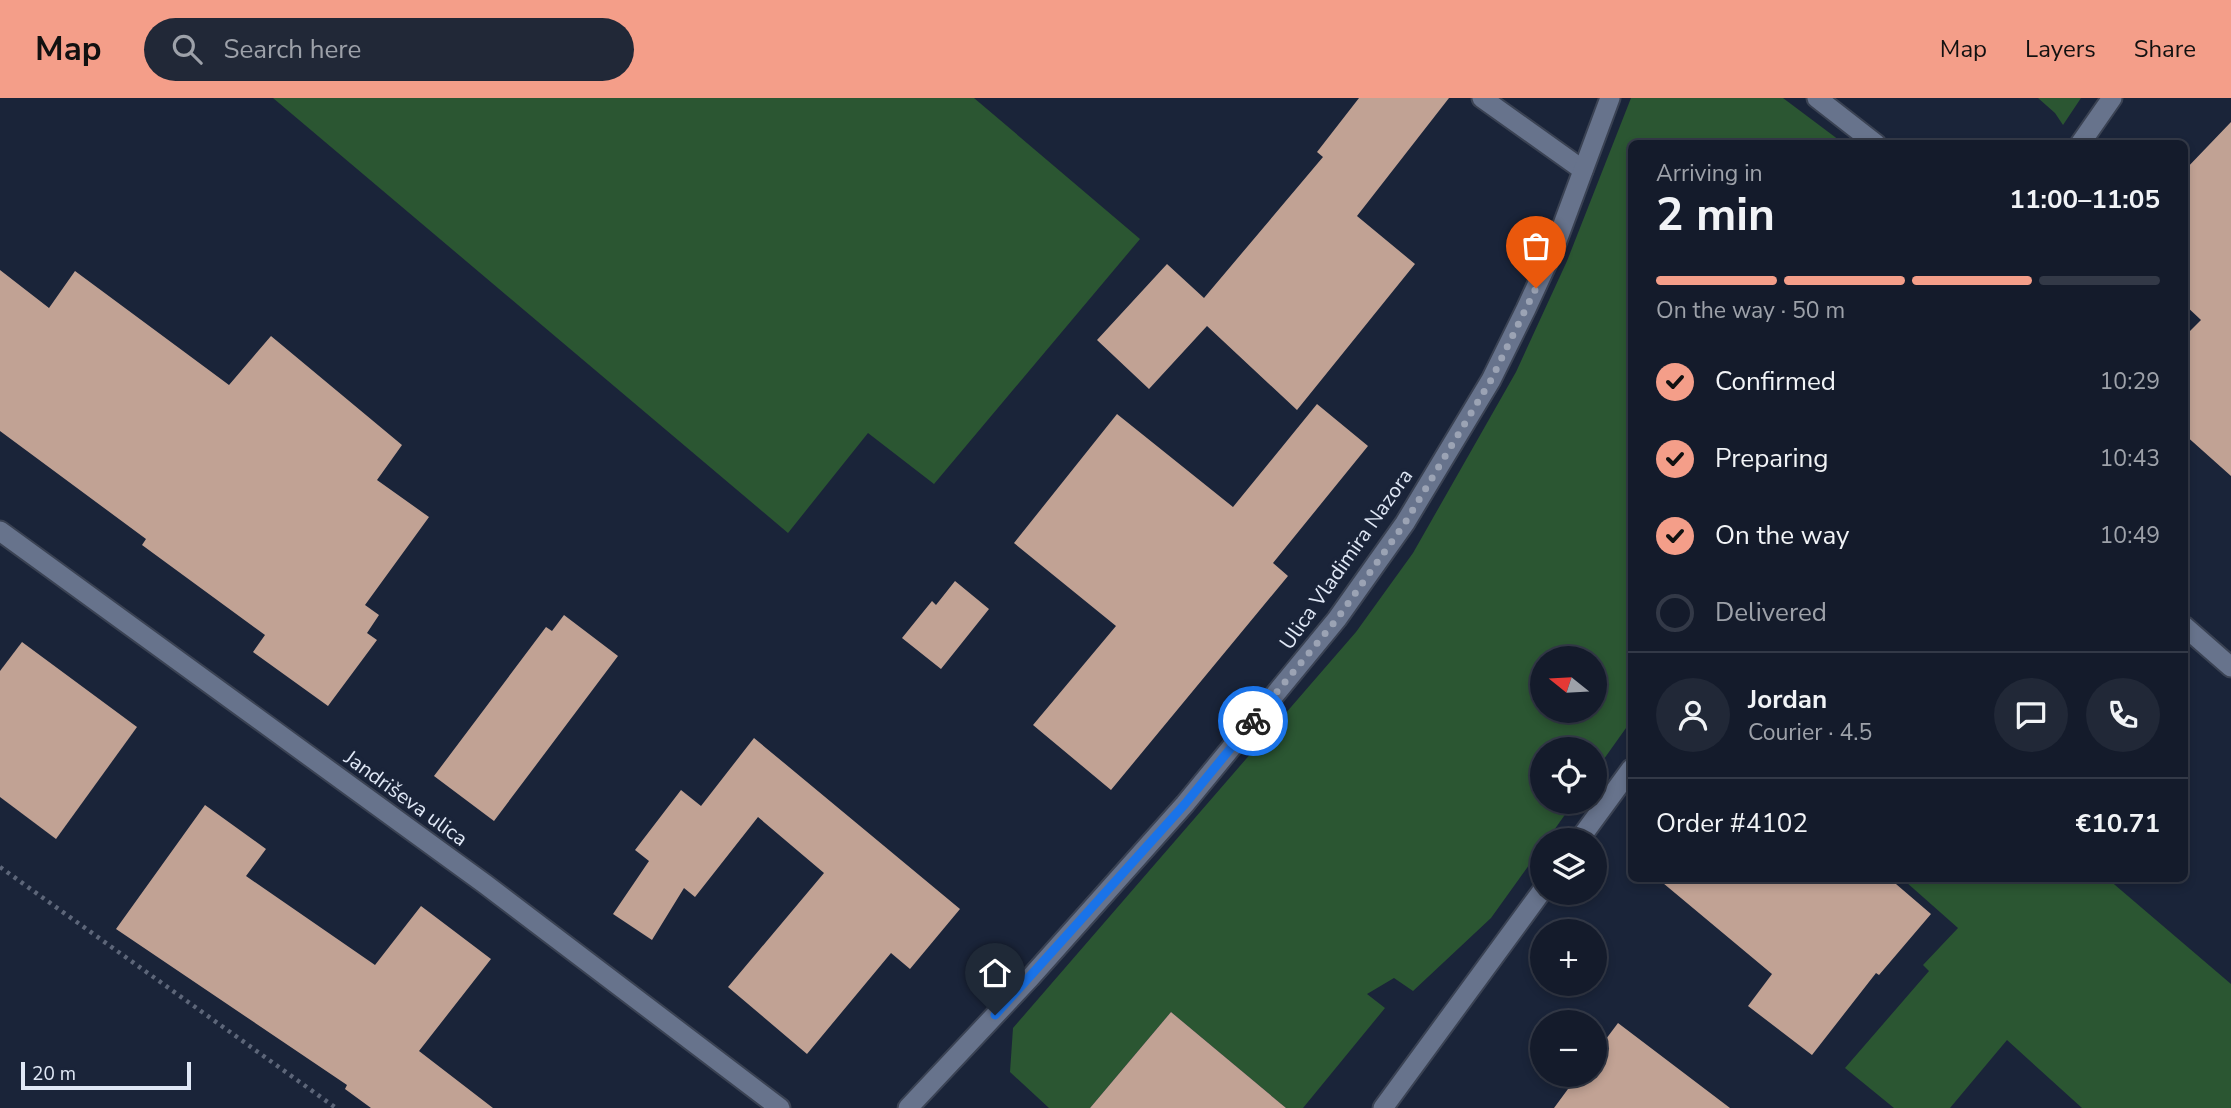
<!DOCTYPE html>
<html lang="en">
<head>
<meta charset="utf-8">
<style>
  body { margin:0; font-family:"Nunito Sans",sans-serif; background:#212837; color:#f1f3f6; height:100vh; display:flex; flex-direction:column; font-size:26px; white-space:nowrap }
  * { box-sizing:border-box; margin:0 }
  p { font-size:23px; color:#9da1a9 }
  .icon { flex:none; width:38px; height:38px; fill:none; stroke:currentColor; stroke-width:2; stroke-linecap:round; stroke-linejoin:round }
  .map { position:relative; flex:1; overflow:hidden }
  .side { position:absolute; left:1628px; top:42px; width:560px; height:742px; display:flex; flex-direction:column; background:#141b2b; border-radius:10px; box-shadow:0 4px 10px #0003,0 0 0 2px #333947 }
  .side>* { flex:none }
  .needle { width:46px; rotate:288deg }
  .tools { position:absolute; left:1530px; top:548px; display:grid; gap:14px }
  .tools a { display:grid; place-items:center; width:77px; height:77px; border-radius:50%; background:#141b2b; box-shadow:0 4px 10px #0003,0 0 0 2px #333947; font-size:35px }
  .scale { position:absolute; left:21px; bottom:18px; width:170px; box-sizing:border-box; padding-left:7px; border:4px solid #e0e8f6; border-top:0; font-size:19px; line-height:24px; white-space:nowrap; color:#e0e8f6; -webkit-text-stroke:5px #1a2439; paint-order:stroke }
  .pin { position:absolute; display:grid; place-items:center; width:60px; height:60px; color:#fff; margin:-72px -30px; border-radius:50% 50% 50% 0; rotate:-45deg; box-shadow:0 0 7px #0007 }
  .pin .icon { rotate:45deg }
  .courier { position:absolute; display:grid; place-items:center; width:70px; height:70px; margin:-35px; border:5px solid #1a73e8; border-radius:50%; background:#fff; color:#222; box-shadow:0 2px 9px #0007 }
  .headline em { font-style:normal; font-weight:700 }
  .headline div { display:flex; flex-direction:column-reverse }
  .headline { display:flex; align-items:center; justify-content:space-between; height:119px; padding:0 28px }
  h1 { font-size:46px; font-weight:700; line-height:52px }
  .bar { display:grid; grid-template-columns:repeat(4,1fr); gap:10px 7px; align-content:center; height:84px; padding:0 28px }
  .bar i { height:9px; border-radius:5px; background:#333947 }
  .bar .selected { background:#f49e89 }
  .bar p { grid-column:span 4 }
  .line { display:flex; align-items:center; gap:18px; padding:0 28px; border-top:2px solid #333947 }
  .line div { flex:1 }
  .round { display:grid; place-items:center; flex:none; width:74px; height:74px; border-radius:37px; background:#212837 }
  ol { padding:0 28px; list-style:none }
  li { display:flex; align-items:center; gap:21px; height:77px }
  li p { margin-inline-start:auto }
  li .icon { padding:7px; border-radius:50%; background:#f49e89; color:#111; stroke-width:4 }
  li:last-child { color:#9da1a9 }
  li i { width:38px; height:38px; border:4px solid #333947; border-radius:50% }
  header { display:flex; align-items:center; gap:42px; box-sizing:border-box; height:98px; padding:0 35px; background:#f49e89; color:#111 }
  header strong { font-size:33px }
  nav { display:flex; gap:38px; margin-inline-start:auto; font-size:24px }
  .search { width:490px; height:63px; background:#212837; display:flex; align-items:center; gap:18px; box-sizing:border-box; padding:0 24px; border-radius:38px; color:#9da1a9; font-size:26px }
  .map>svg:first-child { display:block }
</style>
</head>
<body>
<header>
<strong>Map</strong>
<div class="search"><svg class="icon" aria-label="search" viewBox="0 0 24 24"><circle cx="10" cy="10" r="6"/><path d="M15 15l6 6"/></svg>Search here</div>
<nav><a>Map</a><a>Layers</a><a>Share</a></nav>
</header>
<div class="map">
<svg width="2231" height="1010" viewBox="0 0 2231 1010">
  <rect width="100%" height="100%" fill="#1a2439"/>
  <!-- green -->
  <g fill="#2b5632" fill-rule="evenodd">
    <path d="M273,0H974L1140,141L934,386L868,335L788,435Z"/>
    <path d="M1631,0H1783L1843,45L1631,46V623L1594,675V651H1542V704H1574L1547,742H1542V749L1491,820L1413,893L1394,880L1367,896L1385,910L1303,1010H1286L1171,914L1090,1010H1049L1010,974L1013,930L1356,534L1413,455L1516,274L1567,163ZM1542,560H1594V612H1542Z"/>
    <path d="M2038,0H2081L2063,27L2055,15Z"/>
    <path d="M1909,781H2108L2231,886V1010H2082L2007,942L1950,1010H1894L1845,970L1929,873L1923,867L1958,830L1906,784Z"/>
  </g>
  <!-- building -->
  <g fill="#c1a294">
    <path d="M1359,0H1449L1357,118L1415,166L1297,312L1207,228L1149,291L1097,242L1167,166L1204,200L1323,59L1317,54Z"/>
    <path d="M2231,24V378L2184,336V239L2201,222L2184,206V73Z"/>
    <path d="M0,172L49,210L75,173L229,287L271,238L402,347L377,382L429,419L365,507L379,517L367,535L377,542L328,608L253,554L265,537L142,447L146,441L0,333Z"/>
    <path d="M1317,306L1368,348L1273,465L1288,478L1111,692L1033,627L1116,528L1014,445L1117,316L1233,409Z"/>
    <path d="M955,483L989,511L941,571L902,540L932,503L936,507Z"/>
    <path d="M564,517L618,558L494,723L434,678L546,529L552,533Z"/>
    <path d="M22,544L137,629L56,741L0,699V573Z"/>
    <path d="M754,640L960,811L910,871L891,855L807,956L728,889L824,775L758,719L695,799L684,790L652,842L613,816L649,763L635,752L681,692L701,708Z"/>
    <path d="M205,707L266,751L246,778L375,867L421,808L491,861L419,953L493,1010H371L345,991L347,987L116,831Z"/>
    <path d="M1657,780H1889L1931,816L1879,877L1876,875L1812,957L1748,908L1772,876Z"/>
    <path d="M1171,914L1286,1010H1090Z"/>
    <path d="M1618,925L1730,1010H1554L1579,976H1594V957Z"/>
  </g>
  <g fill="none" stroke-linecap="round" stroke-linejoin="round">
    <defs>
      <g id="minor">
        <path d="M1482,0L1583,72"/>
        <path d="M1817,0L1876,46"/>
        <path d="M2080,46L2112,0"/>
        <path d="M0,433L485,786L780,1010"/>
        <path d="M2184,528L2231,569"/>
        <path d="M1579,742L1631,671"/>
        <path d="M908,1010L1030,880L1185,706L1337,521L1405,425L1491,282L1526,211L1555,148L1610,0"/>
        <path d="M1383,1010L1542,793"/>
      </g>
    </defs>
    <!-- minor casing -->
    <use href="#minor" stroke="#3a4253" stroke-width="23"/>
    <!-- path -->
    <path stroke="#5d6679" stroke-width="4.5" stroke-dasharray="3.5 5" stroke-linecap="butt" d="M0,769L336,1010"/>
    <!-- minor -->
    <use href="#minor" stroke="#67738c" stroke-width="19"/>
  </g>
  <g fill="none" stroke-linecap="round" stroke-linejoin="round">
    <!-- done -->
    <path stroke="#9ba3b4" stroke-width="7" stroke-dasharray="0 12.6" d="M1253,623L1337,521L1405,425L1491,282L1536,190"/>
    <!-- route -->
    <path stroke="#1a73e8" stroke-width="9" d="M995,917L1185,706L1253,623"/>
  </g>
  <g text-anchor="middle" stroke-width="7" stroke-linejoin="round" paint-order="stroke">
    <!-- street labels -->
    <g font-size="21" fill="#e0e8f6" stroke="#1a2439">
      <text transform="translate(1346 461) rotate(-55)" y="7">Ulica Vladimira Nazora</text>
      <text transform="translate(406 700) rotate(36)" y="7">Jandriševa ulica</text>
    </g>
  </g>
</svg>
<div class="tools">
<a><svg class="needle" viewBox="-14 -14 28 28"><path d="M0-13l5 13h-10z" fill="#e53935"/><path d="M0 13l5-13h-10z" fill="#9da1a9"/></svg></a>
<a><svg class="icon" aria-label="locate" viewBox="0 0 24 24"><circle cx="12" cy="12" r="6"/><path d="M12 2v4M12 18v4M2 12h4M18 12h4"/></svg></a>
<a><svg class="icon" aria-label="layers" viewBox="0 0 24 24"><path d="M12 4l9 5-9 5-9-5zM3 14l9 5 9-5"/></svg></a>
<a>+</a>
<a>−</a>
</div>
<div class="scale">20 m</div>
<div class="pin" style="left:1536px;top:190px;background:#ea580c"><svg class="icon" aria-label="bag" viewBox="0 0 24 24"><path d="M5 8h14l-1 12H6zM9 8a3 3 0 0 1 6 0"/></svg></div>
<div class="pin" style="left:995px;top:917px;background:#1f2937"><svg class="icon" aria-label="home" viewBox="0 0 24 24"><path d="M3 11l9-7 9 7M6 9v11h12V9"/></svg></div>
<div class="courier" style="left:1253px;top:623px"><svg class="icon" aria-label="bike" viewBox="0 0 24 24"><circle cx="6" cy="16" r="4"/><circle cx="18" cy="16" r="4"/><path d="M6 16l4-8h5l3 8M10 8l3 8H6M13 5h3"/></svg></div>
<section class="side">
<div class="headline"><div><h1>2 min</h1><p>Arriving in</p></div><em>11:00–11:05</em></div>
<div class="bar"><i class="selected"></i><i class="selected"></i><i class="selected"></i><i></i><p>On the way · 50 m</p></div>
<ol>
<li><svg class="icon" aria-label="check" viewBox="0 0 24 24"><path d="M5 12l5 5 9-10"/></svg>Confirmed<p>10:29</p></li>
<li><svg class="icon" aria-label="check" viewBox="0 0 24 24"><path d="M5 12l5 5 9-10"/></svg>Preparing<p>10:43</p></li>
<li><svg class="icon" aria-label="check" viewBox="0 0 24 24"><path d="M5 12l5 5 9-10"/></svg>On the way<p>10:49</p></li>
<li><i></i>Delivered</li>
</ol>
<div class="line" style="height:126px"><a class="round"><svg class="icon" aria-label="person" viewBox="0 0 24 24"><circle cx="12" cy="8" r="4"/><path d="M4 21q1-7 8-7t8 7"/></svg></a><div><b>Jordan</b><p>Courier · 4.5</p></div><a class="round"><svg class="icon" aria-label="chat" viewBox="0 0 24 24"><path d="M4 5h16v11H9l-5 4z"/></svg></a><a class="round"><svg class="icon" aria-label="phone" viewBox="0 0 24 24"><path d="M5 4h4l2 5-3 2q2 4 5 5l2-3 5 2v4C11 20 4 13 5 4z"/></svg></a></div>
<div class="line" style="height:91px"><div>Order #4102</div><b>€10.71</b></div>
</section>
</div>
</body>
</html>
